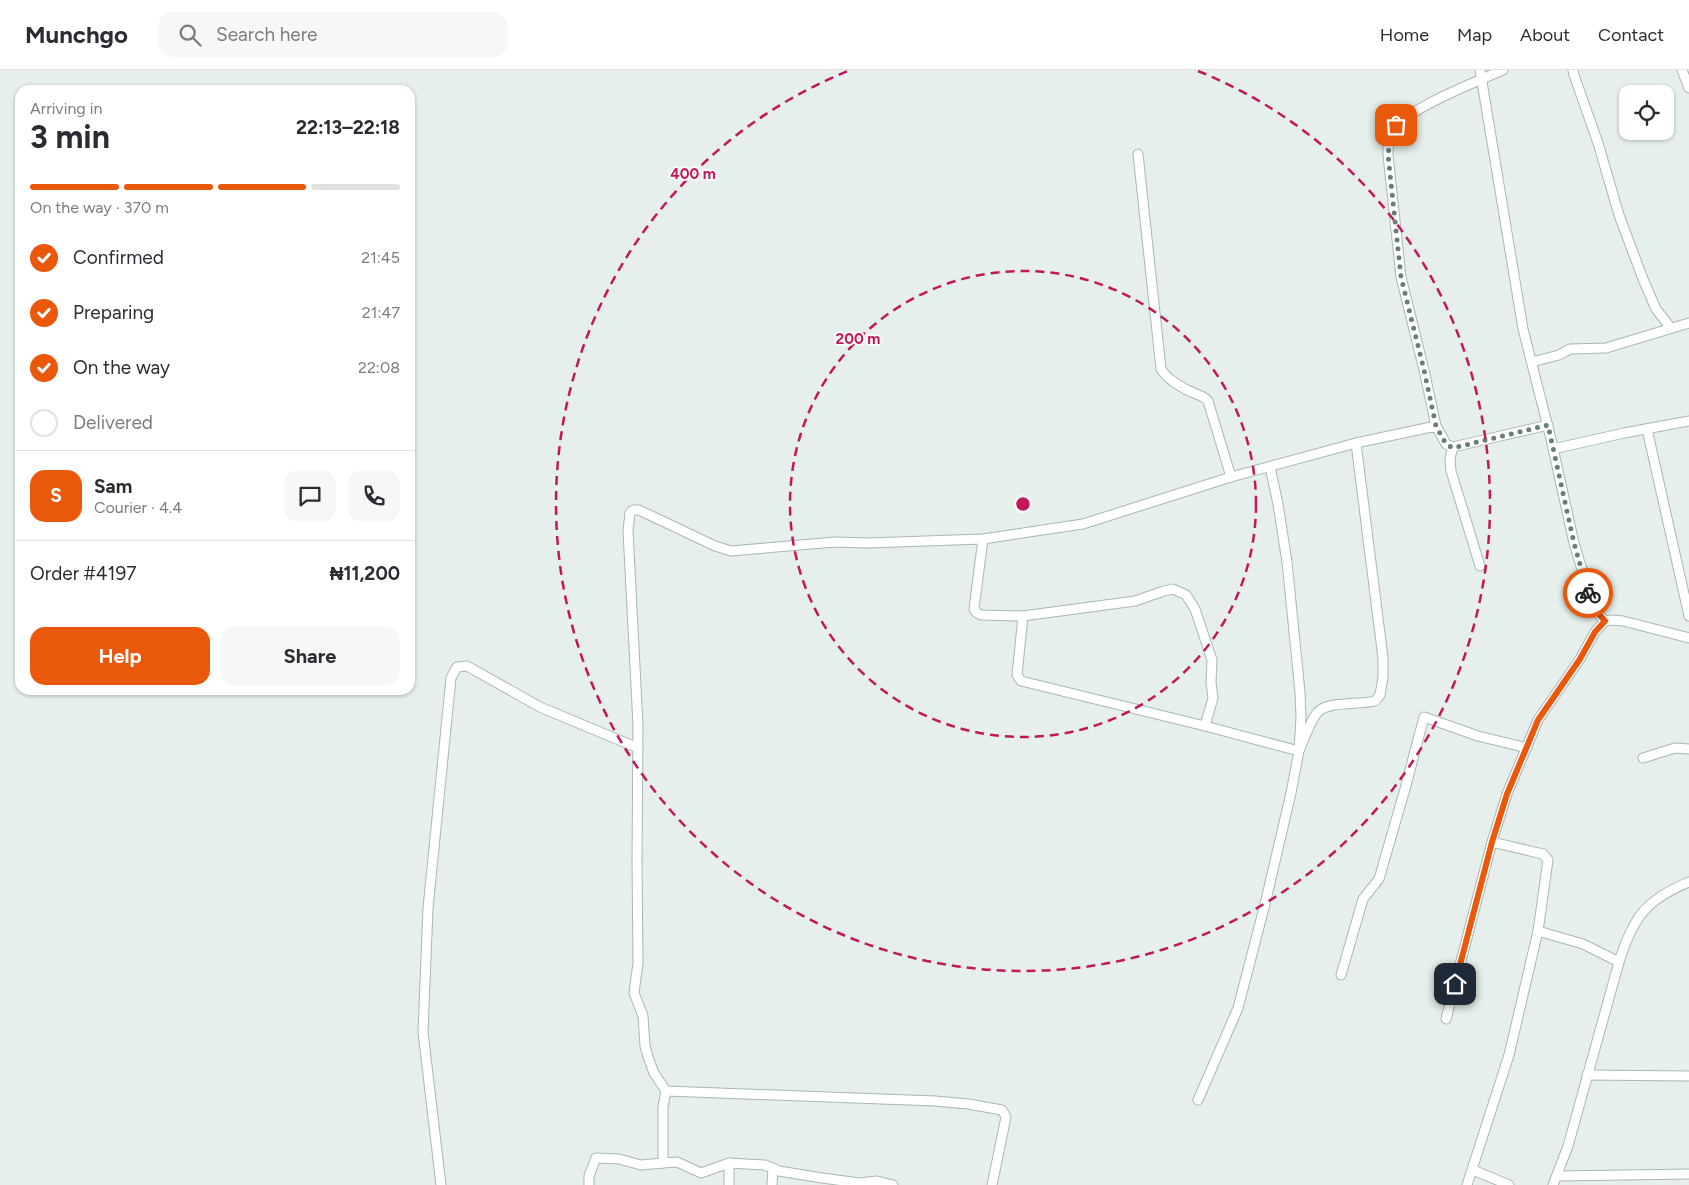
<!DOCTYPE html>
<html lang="en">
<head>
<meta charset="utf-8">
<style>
  body { margin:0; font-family:Figtree,sans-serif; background:#f7f7f7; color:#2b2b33; height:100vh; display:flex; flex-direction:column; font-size:19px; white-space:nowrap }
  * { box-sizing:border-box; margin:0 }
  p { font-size:16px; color:#7c7c81 }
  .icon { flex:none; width:28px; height:28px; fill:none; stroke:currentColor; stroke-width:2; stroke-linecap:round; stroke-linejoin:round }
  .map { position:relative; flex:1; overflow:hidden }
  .drawer { position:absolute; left:15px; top:15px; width:400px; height:610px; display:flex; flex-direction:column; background:#fff; border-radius:15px; box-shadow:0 1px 4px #0004 }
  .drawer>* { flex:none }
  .buttons { position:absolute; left:1619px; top:15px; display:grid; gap:10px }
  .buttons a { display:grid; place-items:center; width:55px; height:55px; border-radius:10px; background:#fff; box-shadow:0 1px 4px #0004; font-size:25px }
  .pin { position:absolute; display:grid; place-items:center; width:42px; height:42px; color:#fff; margin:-21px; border-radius:10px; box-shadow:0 2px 8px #0006 }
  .courier { position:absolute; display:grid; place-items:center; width:50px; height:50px; margin:-25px; border:4px solid #ea580c; border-radius:50%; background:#fff; color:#222; box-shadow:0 1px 6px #0007 }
  .headline em { font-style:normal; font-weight:700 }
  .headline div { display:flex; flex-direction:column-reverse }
  .headline { display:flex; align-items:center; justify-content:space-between; height:85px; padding:0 15px }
  h1 { font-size:32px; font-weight:700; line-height:38px }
  .bar { display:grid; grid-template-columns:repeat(4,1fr); gap:8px 5px; align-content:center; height:60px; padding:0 15px }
  .bar i { height:6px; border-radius:4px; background:#e1e1e2 }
  .bar .on { background:#ea580c }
  .bar p { grid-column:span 4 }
  .line { display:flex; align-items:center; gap:12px; padding:0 15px; border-top:1px solid #e1e1e2 }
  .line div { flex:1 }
  .round { display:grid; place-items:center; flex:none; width:52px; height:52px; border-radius:15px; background:#f7f7f7 }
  ol { padding:0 15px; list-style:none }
  li { display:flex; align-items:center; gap:15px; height:55px }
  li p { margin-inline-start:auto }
  li .icon { padding:5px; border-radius:50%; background:#ea580c; color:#fff; stroke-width:4 }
  li:last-child { color:#7c7c81 }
  li i { width:28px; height:28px; border:2px solid #e1e1e2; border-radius:50% }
  .button { display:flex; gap:10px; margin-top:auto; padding:10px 15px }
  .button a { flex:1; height:58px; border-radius:15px; background:#ea580c; color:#fff; font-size:20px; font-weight:700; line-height:58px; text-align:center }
  .button a+a { background:#f7f7f7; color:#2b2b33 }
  header { display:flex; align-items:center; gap:30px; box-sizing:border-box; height:70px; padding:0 25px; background:#fff; border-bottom:1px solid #e1e1e2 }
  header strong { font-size:24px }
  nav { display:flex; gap:28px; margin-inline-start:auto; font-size:18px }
  .search { width:350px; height:45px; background:#f7f7f7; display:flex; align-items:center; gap:12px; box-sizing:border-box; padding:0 18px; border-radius:15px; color:#7c7c81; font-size:19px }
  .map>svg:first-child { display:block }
</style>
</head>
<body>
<header>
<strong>Munchgo</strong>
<div class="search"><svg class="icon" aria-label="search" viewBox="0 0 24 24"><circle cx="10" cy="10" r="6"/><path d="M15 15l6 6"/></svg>Search here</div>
<nav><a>Home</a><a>Map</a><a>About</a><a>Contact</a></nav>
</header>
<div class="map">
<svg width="1689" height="1115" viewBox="0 0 1689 1115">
  <rect width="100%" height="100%" fill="#e6efeb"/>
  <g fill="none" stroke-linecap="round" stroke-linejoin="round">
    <defs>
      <g id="minor">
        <path d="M1480,0L1523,259L1551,369L1574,473L1594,539L1605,551"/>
        <path d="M1573,0L1574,5L1598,73L1619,145L1643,209L1656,239L1671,258"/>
        <path d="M1682,0L1689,18"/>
        <path d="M1138,84L1161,299C1167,309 1183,319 1194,323C1200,326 1204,326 1208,331L1231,407"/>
        <path d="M1532,292L1559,285L1570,279L1606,278L1689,253"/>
        <path d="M1436,356L1424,300L1401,207L1388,85C1388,77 1388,69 1392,62C1403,40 1478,11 1503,0"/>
        <path d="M1647,359L1689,546"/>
        <path d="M1453,377L1450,388L1451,401L1480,496"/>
        <path d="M1553,379L1624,363L1689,351"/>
        <path d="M983,469L974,539L977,543L981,545L1023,546L1135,531L1164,521L1173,519L1186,525L1195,539L1212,590L1211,613L1213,628L1205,656"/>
        <path d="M1023,546L1017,605L1021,611L1205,656L1299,681C1303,671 1311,649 1318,642C1327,631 1360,635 1375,631L1380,625L1383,607V588L1356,373"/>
        <path d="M1643,688L1675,678L1689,679"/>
        <path d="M1538,861L1583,874L1619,892"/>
        <path d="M1341,905L1363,829L1379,809L1405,719L1424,647L1478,666L1527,678"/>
        <path d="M1446,949L1492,772L1507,724L1538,650L1580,589L1595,562L1605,551L1612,550L1623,551L1689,568"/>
        <path d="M1587,1005L1689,1006"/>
        <path d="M666,1021L935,1031L968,1034L1002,1040L1006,1047L992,1115"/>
        <path d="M1198,1030L1238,938L1265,834L1291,723L1299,681L1301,647L1300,622L1287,492L1278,434L1270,397"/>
        <path d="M1473,1100L1509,1115"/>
        <path d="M1558,1106L1689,1104"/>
        <path d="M441,1115L423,962L428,838L451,608L457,597L467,596L540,637L638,678"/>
        <path d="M589,1115V1106L596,1088L619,1089L641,1095L663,1093"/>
        <path d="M729,1115V1093"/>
        <path d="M772,1115L773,1098"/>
        <path d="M893,1115L877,1111L859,1113L822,1108L779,1101L765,1095L729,1093L701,1103L677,1092L663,1093V1037L666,1021L654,1003L648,987L645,976L643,946L634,923L638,893L637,791L638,655L628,461L630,443L633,440H639L715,476L731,481L835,472L868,473L983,469L1083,454L1231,407L1356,373L1436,356L1446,374L1453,377L1548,355"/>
        <path d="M1467,1115L1509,985L1538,861L1548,790L1543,784L1492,772"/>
        <path d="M1553,1115L1568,1076L1619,892C1633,848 1645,830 1689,812"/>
      </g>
    </defs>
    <!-- minor casing -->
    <use href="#minor" stroke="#a8b8b2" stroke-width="11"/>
    <!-- minor -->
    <use href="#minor" stroke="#fff" stroke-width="9"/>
  </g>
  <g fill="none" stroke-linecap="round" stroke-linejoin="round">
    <!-- done -->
    <path stroke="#687f78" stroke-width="5" stroke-dasharray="0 9" d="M1396,55L1391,63L1388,85L1401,207L1424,300L1436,356L1446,374L1453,378L1548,355L1574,473L1588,523"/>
    <!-- route -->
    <path stroke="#ea580c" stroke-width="6" d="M1455,914L1492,772L1507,724L1538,650L1580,589L1595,562L1605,551L1594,539L1588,523"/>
  </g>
  <!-- distance rings -->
  <g fill="none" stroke="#c2185b" stroke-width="2.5" stroke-dasharray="9 6">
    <circle cx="1023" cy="434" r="233"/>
    <path d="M1198 1A467 467 0 1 1 848 1"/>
  </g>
  <circle cx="1023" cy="434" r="8" fill="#c2185b" stroke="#f7fbf9" stroke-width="2.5"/>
  <g font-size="15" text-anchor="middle" font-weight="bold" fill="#c2185b" stroke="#f7fbf9" stroke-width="4" stroke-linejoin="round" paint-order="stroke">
    <text x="693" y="109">400 m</text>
    <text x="858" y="274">200 m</text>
  </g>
</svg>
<div class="buttons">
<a><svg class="icon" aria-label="locate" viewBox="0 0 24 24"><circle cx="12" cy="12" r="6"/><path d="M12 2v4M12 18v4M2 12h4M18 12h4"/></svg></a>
</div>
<div class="pin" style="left:1396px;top:55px;background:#ea580c"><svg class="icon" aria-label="bag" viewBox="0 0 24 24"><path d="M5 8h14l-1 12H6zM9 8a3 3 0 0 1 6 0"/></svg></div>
<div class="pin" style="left:1455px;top:914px;background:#1f2937"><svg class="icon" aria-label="home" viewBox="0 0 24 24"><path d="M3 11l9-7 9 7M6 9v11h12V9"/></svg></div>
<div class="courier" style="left:1588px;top:523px"><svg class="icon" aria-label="bike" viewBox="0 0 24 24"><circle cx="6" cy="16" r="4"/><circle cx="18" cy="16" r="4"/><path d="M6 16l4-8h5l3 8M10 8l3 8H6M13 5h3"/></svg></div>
<section class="drawer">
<div class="headline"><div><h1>3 min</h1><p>Arriving in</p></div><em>22:13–22:18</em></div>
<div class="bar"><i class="on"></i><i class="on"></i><i class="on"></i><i></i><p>On the way · 370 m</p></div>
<ol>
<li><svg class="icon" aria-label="check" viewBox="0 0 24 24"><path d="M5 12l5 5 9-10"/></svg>Confirmed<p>21:45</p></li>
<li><svg class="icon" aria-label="check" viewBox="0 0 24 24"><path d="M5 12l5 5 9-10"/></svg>Preparing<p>21:47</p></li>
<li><svg class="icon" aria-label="check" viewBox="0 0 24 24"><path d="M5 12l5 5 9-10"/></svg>On the way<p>22:08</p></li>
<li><i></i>Delivered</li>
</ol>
<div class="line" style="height:90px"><b class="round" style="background:#ea580c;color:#fff">S</b><div><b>Sam</b><p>Courier · 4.4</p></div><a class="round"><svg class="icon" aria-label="chat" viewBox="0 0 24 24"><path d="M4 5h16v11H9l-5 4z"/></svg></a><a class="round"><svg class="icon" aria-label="phone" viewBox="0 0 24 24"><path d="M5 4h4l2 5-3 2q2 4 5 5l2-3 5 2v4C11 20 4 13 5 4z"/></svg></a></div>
<div class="line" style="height:65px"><div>Order #4197</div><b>₦11,200</b></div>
<div class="button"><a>Help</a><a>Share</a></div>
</section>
</div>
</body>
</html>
